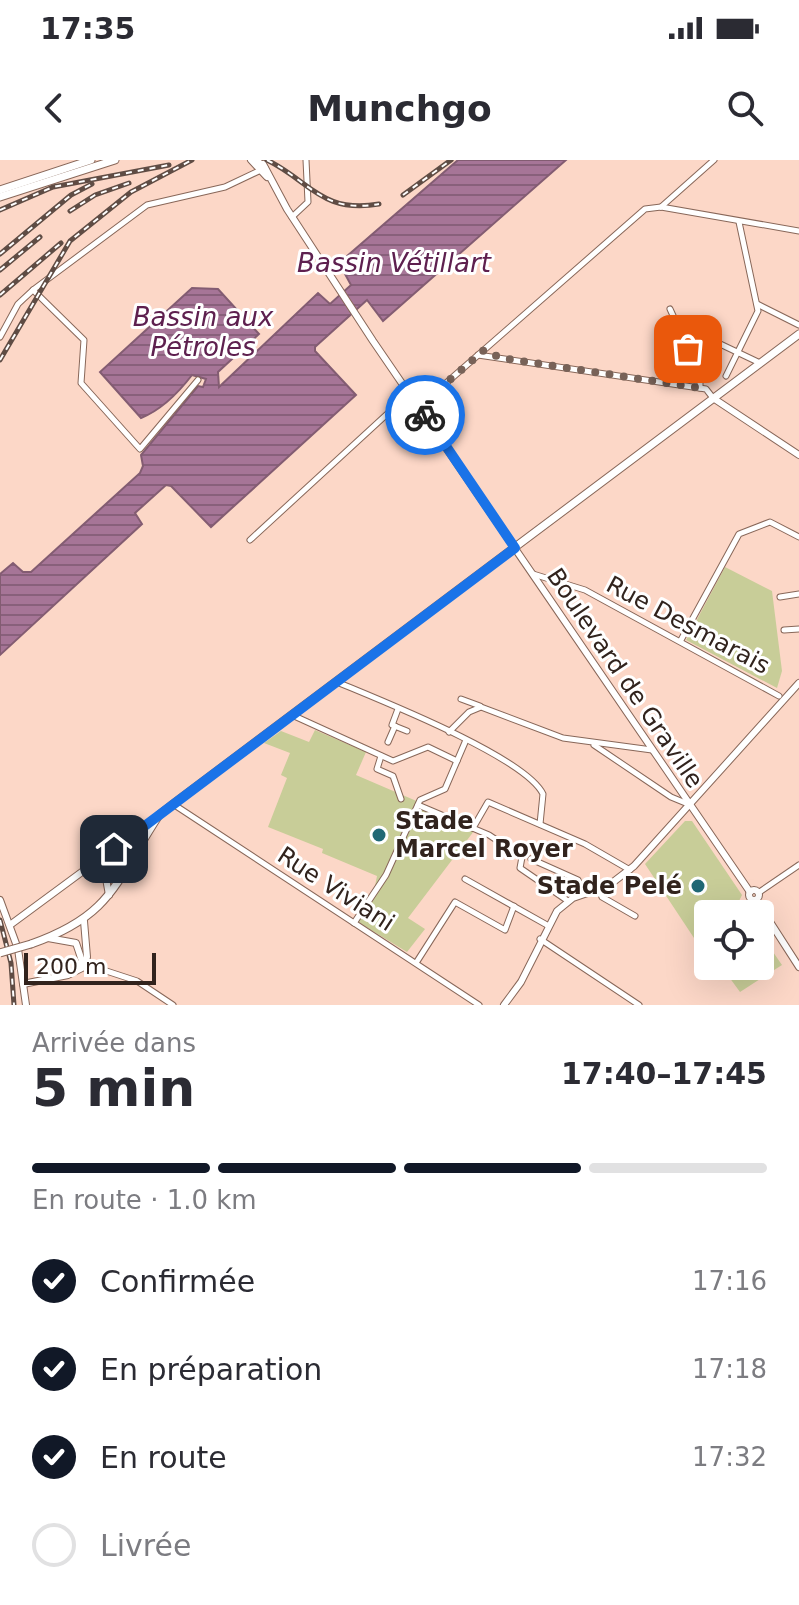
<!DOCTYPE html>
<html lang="fr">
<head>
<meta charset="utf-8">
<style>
  body { margin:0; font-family:"DejaVu Sans",sans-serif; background:#f7f7f7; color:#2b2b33; height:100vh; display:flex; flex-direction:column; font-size:30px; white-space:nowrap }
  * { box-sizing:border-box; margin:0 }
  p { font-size:26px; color:#7c7c81 }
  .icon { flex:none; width:44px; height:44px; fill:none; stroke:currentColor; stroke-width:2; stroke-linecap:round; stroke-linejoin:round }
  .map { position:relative; height:845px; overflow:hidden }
  .drawer { display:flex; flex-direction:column; background:#fff; flex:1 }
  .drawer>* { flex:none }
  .fabs { position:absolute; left:694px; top:740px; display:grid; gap:16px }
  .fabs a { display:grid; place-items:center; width:80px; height:80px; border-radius:8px; background:#fff; box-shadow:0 8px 32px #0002; font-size:40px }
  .scale { position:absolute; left:24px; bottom:20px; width:132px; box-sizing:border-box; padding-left:8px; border:4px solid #31231d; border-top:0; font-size:22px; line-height:28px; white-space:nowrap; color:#31231d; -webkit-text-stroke:6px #fff; paint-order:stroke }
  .pin { position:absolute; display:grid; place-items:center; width:68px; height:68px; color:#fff; margin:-34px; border-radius:16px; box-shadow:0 4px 12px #0006 }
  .courier { position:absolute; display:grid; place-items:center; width:80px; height:80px; margin:-40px; border:6px solid #1a73e8; border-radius:50%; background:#fff; color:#222; box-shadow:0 2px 10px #0007 }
  .headline em { font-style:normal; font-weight:600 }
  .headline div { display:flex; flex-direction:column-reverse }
  .headline { display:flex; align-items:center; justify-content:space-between; height:136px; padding:0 32px }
  h1 { font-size:52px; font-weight:600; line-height:60px }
  .bar { display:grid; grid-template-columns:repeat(4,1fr); gap:12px 8px; align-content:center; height:96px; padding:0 32px }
  .bar i { height:10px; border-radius:6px; background:#e1e1e2 }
  .bar .active { background:#111827 }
  .bar p { grid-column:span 4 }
  ol { padding:0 32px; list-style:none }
  li { display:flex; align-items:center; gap:24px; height:88px }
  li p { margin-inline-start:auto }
  li .icon { padding:8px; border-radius:50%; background:#111827; color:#fff; stroke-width:4 }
  li:last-child { color:#7c7c81 }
  li i { width:44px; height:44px; border:4px solid #e1e1e2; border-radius:50% }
  .status { display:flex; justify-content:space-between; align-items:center; height:56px; padding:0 40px; background:#fff; direction:ltr }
  .status svg { height:22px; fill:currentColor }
  header { display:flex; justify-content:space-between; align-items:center; height:104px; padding:0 32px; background:#fff; font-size:36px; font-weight:600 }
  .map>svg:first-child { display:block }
</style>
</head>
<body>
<div class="status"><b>17:35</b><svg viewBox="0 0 49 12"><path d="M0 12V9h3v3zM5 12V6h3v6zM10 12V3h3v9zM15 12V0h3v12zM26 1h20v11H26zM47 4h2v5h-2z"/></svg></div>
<header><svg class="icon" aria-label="back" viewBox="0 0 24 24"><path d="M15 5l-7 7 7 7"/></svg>Munchgo<svg class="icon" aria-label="search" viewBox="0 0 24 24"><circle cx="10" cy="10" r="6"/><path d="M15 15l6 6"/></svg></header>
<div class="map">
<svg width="799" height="845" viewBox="0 0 799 845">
  <defs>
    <pattern id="grass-dots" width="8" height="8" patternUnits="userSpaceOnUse" patternTransform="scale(2)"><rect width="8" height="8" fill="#c8cd98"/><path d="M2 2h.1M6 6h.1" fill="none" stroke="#acb083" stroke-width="1.8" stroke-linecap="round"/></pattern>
    <pattern id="water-rules" width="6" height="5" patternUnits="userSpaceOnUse" patternTransform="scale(2)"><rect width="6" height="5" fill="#a67597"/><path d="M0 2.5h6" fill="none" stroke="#88607b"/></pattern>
  </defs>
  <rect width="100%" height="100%" fill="#fcd7c7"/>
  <!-- grass -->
  <path fill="url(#grass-dots)" d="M142,672L115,721L100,705H93Z"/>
  <!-- pitch -->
  <g fill="#c8cd98">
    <path d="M725,407L772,431L782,511L777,528L686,480Z"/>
    <path d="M315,570L366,592L356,615L477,667L408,758L425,769L407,792L353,759L374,731L377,716L322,693L323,689L268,667L287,618L281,615L290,593L264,583L281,571L309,582Z"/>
    <path d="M685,661H692L742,735L739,741L748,754H708V788L699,775L694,778L645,704Z"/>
    <path d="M760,773L782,805L740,832L721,806H760Z"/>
  </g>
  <!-- water -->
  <path fill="url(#water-rules)" stroke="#835c72" stroke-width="2" d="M458,0H566L383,161L367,140L315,187V191L356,235L211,367L171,326L166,325L135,353L142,364L0,495V414L13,403L23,412H31L140,313L143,306L141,295L198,226L203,227L206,219L192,215C179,232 161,250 141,258L100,212L192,128L218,129L259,174L218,212L219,227L318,133L330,144L351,125L339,103Z"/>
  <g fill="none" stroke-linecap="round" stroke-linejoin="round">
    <defs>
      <g id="minor">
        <path d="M661,47L714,0"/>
        <path d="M292,57L308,42L306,0"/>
        <path d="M33,130L84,180L81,223L140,289L198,220"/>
        <path d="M757,144L799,165"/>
        <path d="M670,149L700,215V228"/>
        <path d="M676,163L760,203"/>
        <path d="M0,177L18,144L33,130L147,45L225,27L263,9"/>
        <path d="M478,195L706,229L713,238"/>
        <path d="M726,216L758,151L739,62"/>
        <path d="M416,242L437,231L645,49L661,47L799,71"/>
        <path d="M424,253L437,232"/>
        <path d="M250,380L410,233"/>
        <path d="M533,414L585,430L779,536"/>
        <path d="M780,437L799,434"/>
        <path d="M784,470L799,469"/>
        <path d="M681,480L739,374L770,362L799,377"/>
        <path d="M337,522C380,540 525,597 543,634L540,664"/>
        <path d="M461,539L480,546"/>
        <path d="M398,549L392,565L407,571"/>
        <path d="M292,555L393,601L428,587L457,601"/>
        <path d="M449,572L469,552L481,547L563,578L652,590"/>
        <path d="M388,582L395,566"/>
        <path d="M594,585L671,637L688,644"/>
        <path d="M381,596L377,609L393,616L401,639"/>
        <path d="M173,644L479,845"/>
        <path d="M418,645L489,675L522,697L520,708L568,741"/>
        <path d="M473,668L488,642L585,684L630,710"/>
        <path d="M531,699L578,720L583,734"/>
        <path d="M465,719L547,765"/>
        <path d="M599,730L602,737L635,756"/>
        <path d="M758,733L799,705"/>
        <path d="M354,763L386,715L420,640L445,629L466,580"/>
        <path d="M540,779L639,845"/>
        <path d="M82,803L137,821L173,845"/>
        <path d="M416,803L455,742L505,770L514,746"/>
      </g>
      <g id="tertiary">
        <path d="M251,0L267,17"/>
        <path d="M263,4L287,49L373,181L750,732"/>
        <path d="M713,238L799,295"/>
        <path d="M91,706L105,713L109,735"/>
        <circle cx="754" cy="735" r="5"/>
        <path d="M0,740L18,789L26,845"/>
        <path d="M756,740L799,807"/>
        <path d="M10,765L155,658"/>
        <path d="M48,778L76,783L82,801L75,810"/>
        <path d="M23,824L68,815L84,807L87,797L84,761"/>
        <path d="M504,845L521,822L557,751L573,738L608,726L634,706L799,523"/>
      </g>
      <g id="secondary">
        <path d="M256,0L264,8"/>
        <path d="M0,30L91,0"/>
        <path d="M0,37L115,0"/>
        <path d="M31,784C113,755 115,722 159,655L173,644L799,174"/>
      </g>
    </defs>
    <!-- minor casing -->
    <use href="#minor" stroke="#886759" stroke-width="7"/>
    <!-- tertiary casing -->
    <use href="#tertiary" stroke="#886759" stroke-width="8"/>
    <!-- secondary casing -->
    <use href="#secondary" stroke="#886759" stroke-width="9"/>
    <!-- minor -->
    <use href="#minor" stroke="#fff" stroke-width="5"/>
    <!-- tertiary -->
    <use href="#tertiary" stroke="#fff" stroke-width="6"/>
    <!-- secondary -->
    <use href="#secondary" stroke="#fff" stroke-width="7"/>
    <defs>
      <g id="rail">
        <path d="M267,0C310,21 322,54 379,44"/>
        <path d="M403,35L451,0"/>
        <path d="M0,50L53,27L169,5"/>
        <path d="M70,51L95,35L129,23"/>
        <path d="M0,94L71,35L92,24"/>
        <path d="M0,110L40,77"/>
        <path d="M0,135L61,83"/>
        <path d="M0,200L70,81L131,32L192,0"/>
        <path d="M0,760L11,803L14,845"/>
      </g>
    </defs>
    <!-- rail casing -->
    <use href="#rail" stroke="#5f4c44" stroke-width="5"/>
    <!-- rail -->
    <use href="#rail" stroke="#fff" stroke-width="2" stroke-dasharray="6" stroke-linecap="butt"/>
    <defs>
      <path id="secondary-bridge" d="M0,793L31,784"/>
    </defs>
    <!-- secondary-bridge casing -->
    <use href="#secondary-bridge" stroke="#886759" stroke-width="9" stroke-linecap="butt"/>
    <!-- secondary-bridge -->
    <use href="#secondary-bridge" stroke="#fff" stroke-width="7"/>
  </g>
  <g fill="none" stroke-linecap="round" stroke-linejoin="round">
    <!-- done -->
    <path stroke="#786258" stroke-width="8" stroke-dasharray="0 14.4" d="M425,255L416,242L437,231L484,190L501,198L700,228V215L688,189"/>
    <!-- route -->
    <path stroke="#1a73e8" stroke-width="10" d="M114,689L515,388L425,255"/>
  </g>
  <!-- markers -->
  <g fill="#206875" stroke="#fff" stroke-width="3">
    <circle cx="379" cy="675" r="8"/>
    <circle cx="698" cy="726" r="8"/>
  </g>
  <g text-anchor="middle" stroke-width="6" stroke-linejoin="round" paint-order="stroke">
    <!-- street labels -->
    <g font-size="24" fill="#31231d" stroke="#fff">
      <text transform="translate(688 465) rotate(28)" y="8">Rue Desmarais</text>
      <text transform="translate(625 518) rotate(56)" y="8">Boulevard de Graville</text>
      <text transform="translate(336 729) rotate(33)" y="8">Rue Viviani</text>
    </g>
    <!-- poi labels -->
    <g font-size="24" font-weight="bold" fill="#31231d" stroke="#fff" text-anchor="start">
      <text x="395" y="669">Stade<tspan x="395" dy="28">Marcel Royer</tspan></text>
      <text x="682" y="734" text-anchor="end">Stade Pelé</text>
    </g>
    <!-- water labels -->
    <g font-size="26" font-style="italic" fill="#5e204f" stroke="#fff">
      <text x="394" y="112">Bassin Vétillart</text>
      <text x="203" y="166">Bassin aux<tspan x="203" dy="30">Pétroles</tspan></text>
    </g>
  </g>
</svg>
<div class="fabs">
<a><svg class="icon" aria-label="locate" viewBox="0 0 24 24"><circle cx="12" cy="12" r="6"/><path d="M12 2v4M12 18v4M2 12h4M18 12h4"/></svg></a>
</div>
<div class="scale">200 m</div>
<div class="pin" style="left:688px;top:189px;background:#ea580c"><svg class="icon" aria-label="bag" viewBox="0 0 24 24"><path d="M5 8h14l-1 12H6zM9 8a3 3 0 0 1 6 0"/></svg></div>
<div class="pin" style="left:114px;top:689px;background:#1f2937"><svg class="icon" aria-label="home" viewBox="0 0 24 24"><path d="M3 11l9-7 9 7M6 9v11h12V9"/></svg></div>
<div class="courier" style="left:425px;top:255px"><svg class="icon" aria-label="bike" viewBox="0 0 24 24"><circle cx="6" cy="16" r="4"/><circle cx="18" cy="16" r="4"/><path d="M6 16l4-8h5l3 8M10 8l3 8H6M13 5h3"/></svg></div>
</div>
<section class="drawer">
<div class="headline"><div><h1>5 min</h1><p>Arrivée dans</p></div><em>17:40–17:45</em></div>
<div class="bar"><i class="active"></i><i class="active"></i><i class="active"></i><i></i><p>En route · 1.0 km</p></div>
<ol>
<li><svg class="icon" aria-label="check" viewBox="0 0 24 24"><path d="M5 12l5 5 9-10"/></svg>Confirmée<p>17:16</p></li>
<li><svg class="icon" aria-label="check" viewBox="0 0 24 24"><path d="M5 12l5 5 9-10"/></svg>En préparation<p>17:18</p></li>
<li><svg class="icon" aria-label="check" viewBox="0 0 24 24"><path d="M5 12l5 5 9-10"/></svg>En route<p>17:32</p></li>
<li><i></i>Livrée</li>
</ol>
</section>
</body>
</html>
